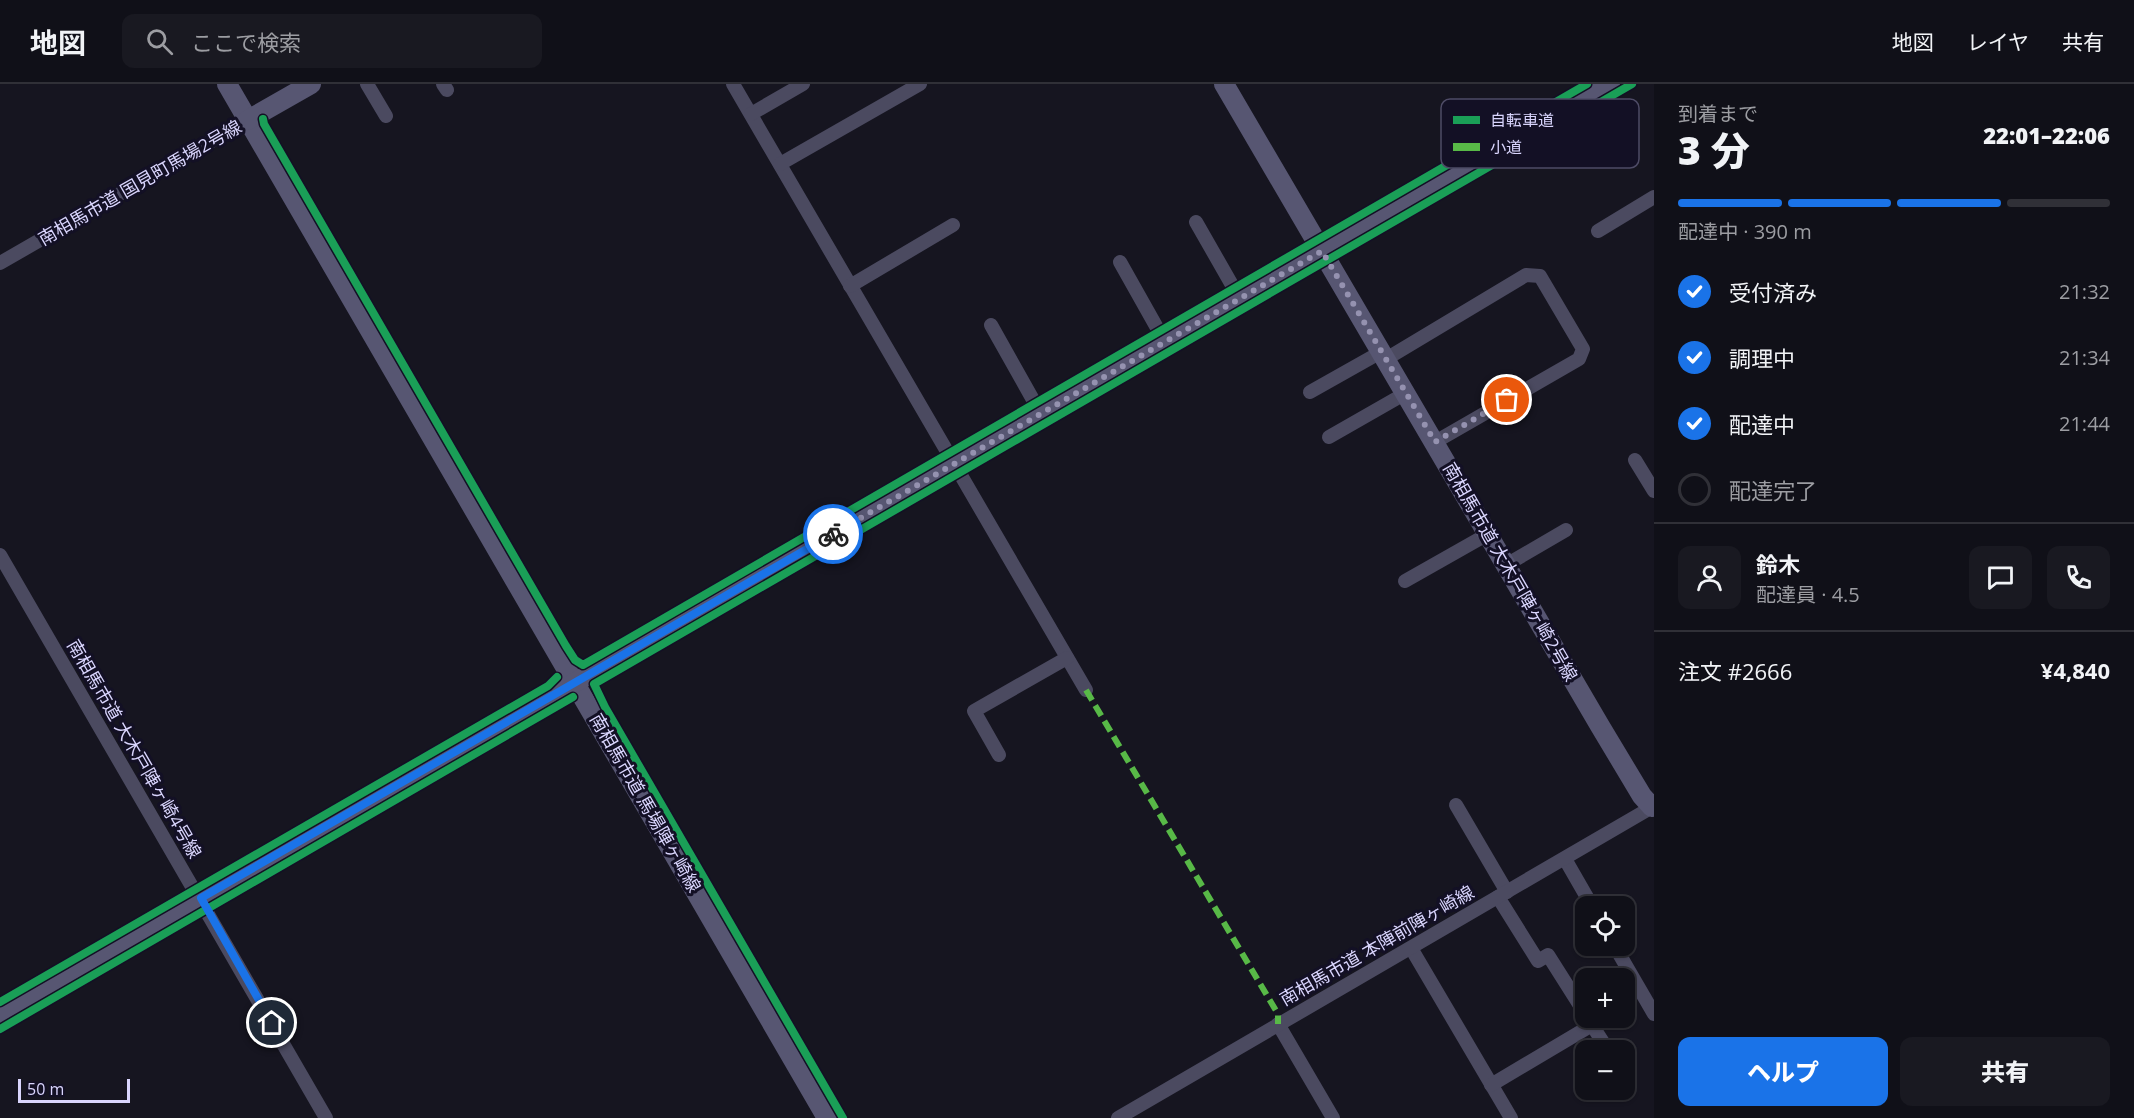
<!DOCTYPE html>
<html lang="ja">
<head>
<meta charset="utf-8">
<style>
  body { margin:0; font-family:"Open Sans","Noto Sans JP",sans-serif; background:#191921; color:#f1f3f6; height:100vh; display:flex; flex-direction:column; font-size:22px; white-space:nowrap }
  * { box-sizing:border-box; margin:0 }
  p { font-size:20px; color:#9c9da2 }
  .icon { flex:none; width:33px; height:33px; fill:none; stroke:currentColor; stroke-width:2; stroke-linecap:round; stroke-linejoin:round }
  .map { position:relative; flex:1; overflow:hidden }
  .side { display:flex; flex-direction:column; background:#101018; width:480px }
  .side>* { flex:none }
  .controls { position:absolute; left:1575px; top:812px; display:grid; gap:12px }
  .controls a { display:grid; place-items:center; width:60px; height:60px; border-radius:12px; background:#101018; box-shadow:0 2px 4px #0004,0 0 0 2px #303037; font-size:30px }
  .scale { position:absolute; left:18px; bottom:15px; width:112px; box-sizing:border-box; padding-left:6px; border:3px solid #d9d5fd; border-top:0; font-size:16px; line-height:21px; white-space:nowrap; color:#d9d5fd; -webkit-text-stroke:4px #131025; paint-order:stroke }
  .pin { position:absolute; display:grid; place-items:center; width:51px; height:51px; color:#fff; margin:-26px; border:3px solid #fff; border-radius:50%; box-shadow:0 2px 6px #0007 }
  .courier { position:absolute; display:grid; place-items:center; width:60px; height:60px; margin:-30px; border:4px solid #1a73e8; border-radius:50%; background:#fff; color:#222; box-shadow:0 2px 8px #0007 }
  .overview em { font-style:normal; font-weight:800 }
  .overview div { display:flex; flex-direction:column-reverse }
  .overview { display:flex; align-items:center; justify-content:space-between; height:102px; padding:0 24px }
  h1 { font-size:39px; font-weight:800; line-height:45px }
  .bar { display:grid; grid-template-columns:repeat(4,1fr); gap:9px 6px; align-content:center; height:72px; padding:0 24px }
  .bar i { height:8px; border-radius:4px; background:#303037 }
  .bar .active { background:#1a73e8 }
  .bar p { grid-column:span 4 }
  .line { display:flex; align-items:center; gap:15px; padding:0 24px; border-top:2px solid #303037 }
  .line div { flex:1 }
  .round { display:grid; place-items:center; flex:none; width:63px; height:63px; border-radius:12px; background:#191921 }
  ol { padding:0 24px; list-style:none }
  li { display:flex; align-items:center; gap:18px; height:66px }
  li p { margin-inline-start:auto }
  li .icon { padding:6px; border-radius:50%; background:#1a73e8; color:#fff; stroke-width:4 }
  li:last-child { color:#9c9da2 }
  li i { width:33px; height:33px; border:3px solid #303037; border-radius:50% }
  .action { display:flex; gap:12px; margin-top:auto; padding:12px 24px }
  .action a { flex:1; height:69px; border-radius:12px; background:#1a73e8; color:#fff; font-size:24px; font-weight:800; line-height:69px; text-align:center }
  .action a+a { background:#191921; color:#f1f3f6 }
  header { display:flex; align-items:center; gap:36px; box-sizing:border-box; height:84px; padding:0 30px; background:#101018; border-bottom:2px solid #303037 }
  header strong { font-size:28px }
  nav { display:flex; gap:33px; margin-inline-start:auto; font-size:21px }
  .search { width:420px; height:54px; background:#191921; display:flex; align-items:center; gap:15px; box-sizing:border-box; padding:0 21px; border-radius:12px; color:#9c9da2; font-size:22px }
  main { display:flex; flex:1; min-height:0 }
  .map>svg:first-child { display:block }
</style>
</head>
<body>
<header>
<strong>地図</strong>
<div class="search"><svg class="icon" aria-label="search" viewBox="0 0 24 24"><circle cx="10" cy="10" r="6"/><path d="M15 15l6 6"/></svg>ここで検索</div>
<nav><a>地図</a><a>レイヤ</a><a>共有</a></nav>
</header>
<main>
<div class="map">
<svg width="1654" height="1034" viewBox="0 0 1654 1034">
  <rect width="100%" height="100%" fill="#161520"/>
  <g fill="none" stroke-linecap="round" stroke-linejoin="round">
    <!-- street -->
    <g stroke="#4b4a60" stroke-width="14">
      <path d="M367,0L386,32"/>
      <path d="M443,0L447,6"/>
      <path d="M733,0L1086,606"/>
      <path d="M751,30L803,0"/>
      <path d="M780,80L920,0"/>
      <path d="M1196,138L1240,215"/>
      <path d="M1598,147L1654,113"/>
      <path d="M1120,178L1165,258"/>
      <path d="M0,179L248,36"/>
      <path d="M850,202L953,141"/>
      <path d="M991,241L1041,330"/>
      <path d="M1386,275L1526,191L1540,192L1583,265L1579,275L1435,358"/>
      <path d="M1310,308L1381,268"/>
      <path d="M1329,353L1406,309"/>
      <path d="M1635,376L1654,407"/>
      <path d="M0,471L326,1034"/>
      <path d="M1506,481L1566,446"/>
      <path d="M1405,497L1488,450"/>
      <path d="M999,671L974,627L1067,574"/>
      <path d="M1456,721L1507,808"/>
      <path d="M1565,775L1592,822"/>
      <path d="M1498,813L1538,877L1548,871L1586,931"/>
      <path d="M1614,861L1654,930"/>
      <path d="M1411,864L1511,1034"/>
      <path d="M1588,935L1608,966"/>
      <path d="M1278,940L1333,1034"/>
      <path d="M1491,1001L1592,941"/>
      <path d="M1118,1034L1654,722"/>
    </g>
    <!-- secondary -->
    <g stroke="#575672" stroke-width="20">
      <path d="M227,0L827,1034"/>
      <path d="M1224,0L1600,642L1642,712L1652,723"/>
      <path d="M248,36L311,0"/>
      <path d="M0,931L1610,0"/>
    </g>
    <!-- quiet -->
    <path stroke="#58b947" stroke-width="6" stroke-dasharray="12 6" stroke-linecap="butt" d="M1086,606L1278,930V940"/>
    <defs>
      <g id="cycleway">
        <path d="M263,35L264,40L566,562L575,576L583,581L1587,0"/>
        <path d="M0,918L548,602L557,593"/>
        <path d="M0,945L573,613"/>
        <path d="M843,1034L605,623L594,600L1632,0"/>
      </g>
    </defs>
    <!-- cycleway casing -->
    <use href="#cycleway" stroke="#131025" stroke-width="11"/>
    <!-- cycleway -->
    <use href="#cycleway" stroke="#1a9f57" stroke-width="8"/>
  </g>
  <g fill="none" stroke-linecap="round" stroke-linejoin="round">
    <!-- done -->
    <path stroke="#9592b0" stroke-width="6" stroke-dasharray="0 10.8" d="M833,450L1322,167L1435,358L1507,316"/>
    <!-- route -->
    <path stroke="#1a73e8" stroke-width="8" d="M272,939L201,814L833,450"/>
  </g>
  <g text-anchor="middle" stroke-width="6" stroke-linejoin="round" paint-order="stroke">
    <!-- street labels -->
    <g font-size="18" fill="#d9d5fd" stroke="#131025">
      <text transform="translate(140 99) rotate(-30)" y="6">南相馬市道 国見町馬場2号線</text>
      <text transform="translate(1510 488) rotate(60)" y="6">南相馬市道 大木戸陣ヶ崎2号線</text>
      <text transform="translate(134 665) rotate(60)" y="6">南相馬市道 大木戸陣ヶ崎4号線</text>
      <text transform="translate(645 719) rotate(60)" y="6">南相馬市道 馬場陣ヶ崎線</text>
      <text transform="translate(1377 862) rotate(-30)" y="6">南相馬市道 本陣前陣ヶ崎線</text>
    </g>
  </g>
  <!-- legend -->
  <rect x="1441" y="15" width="198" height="69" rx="9" fill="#131025" stroke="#4e4b66" stroke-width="1.5"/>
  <rect x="1453" y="32" width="27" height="8" fill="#1a9f57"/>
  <rect x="1453" y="59" width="27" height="8" fill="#58b947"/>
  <g font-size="16" fill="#d9d5fd">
    <text x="1490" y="42">自転車道</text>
    <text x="1490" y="69">小道</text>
  </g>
</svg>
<div class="controls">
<a><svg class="icon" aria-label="locate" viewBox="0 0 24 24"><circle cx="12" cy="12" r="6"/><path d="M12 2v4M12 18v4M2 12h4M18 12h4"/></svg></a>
<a>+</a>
<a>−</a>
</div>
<div class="scale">50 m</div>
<div class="pin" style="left:1507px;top:316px;background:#ea580c"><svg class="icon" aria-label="bag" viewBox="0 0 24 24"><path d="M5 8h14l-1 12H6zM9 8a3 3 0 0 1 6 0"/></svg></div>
<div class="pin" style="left:272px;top:939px;background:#1f2937"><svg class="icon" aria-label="home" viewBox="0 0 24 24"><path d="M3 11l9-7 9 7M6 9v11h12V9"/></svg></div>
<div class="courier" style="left:833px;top:450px"><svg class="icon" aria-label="bike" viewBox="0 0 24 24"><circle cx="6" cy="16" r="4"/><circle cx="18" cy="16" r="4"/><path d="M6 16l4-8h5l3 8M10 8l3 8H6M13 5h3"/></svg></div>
</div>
<section class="side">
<div class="overview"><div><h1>3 分</h1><p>到着まで</p></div><em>22:01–22:06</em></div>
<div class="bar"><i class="active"></i><i class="active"></i><i class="active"></i><i></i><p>配達中 · 390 m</p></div>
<ol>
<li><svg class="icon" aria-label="check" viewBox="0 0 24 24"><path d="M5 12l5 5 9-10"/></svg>受付済み<p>21:32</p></li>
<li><svg class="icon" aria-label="check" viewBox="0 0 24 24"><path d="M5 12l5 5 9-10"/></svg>調理中<p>21:34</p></li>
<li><svg class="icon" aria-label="check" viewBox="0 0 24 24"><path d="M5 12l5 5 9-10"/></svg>配達中<p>21:44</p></li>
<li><i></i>配達完了</li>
</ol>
<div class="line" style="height:108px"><a class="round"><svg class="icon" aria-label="person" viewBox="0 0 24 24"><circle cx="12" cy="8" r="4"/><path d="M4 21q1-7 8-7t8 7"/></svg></a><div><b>鈴木</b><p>配達員 · 4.5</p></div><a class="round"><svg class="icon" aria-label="chat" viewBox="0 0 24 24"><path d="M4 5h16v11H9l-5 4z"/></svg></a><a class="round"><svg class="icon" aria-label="phone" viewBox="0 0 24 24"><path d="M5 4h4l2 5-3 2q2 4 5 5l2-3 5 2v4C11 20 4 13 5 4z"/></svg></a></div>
<div class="line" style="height:78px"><div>注文 #2666</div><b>¥4,840</b></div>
<div class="action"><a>ヘルプ</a><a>共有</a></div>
</section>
</main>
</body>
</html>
